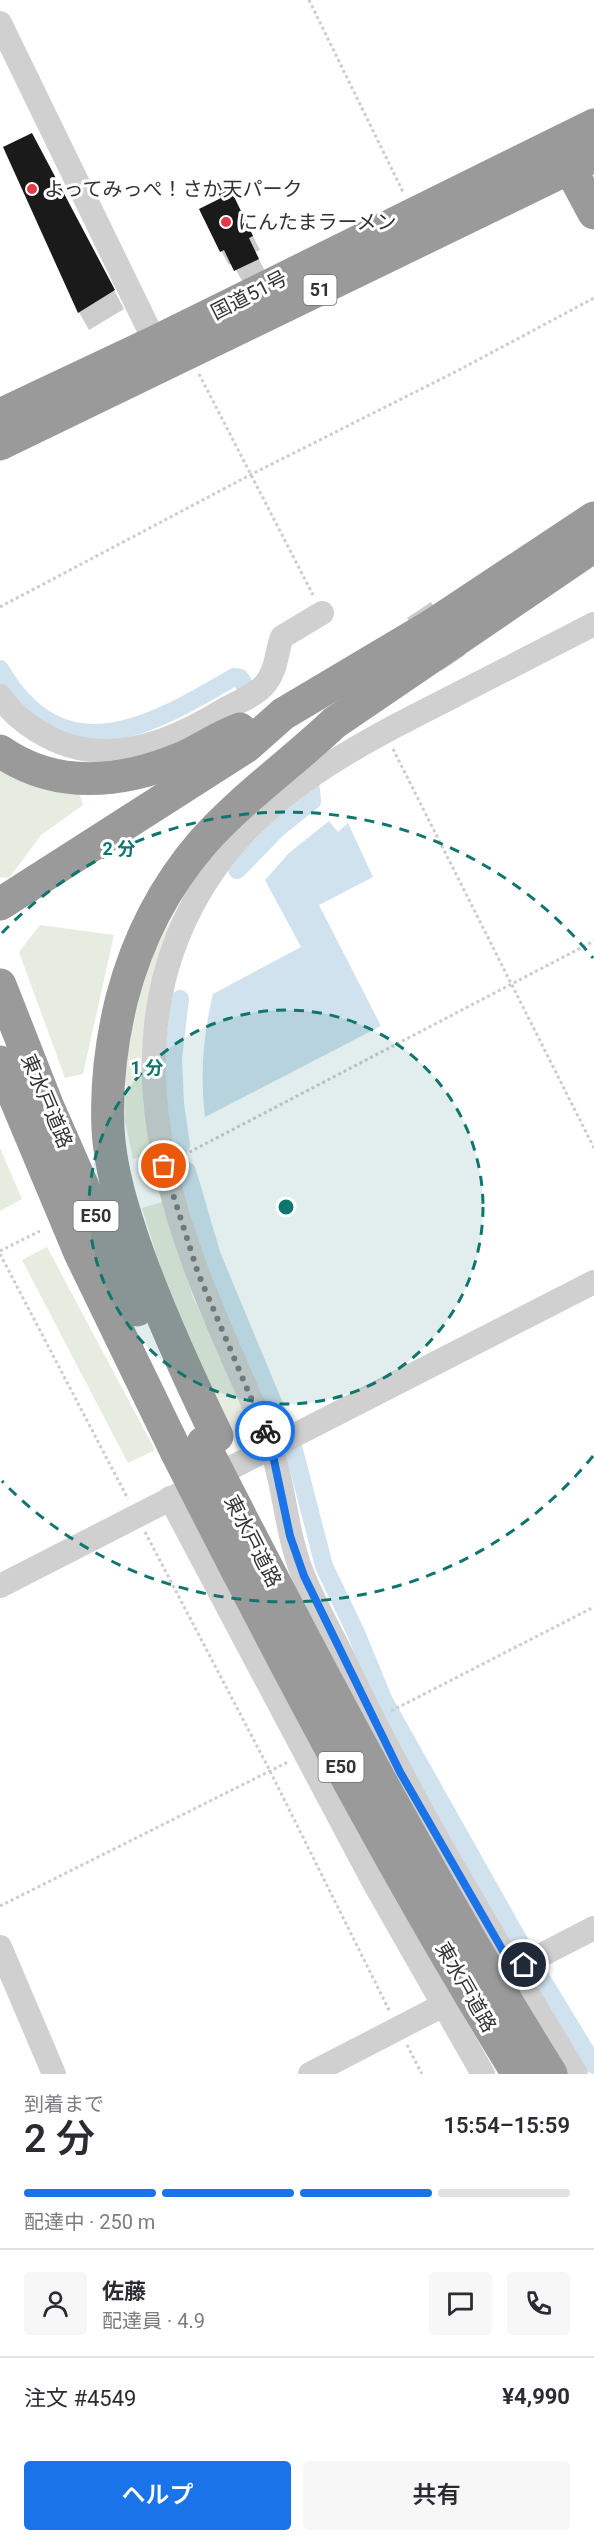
<!DOCTYPE html>
<html lang="ja">
<head>
<meta charset="utf-8">
<style>
  body { margin:0; font-family:Roboto,"Noto Sans JP",sans-serif; background:#f7f7f7; color:#2b2b33; height:100vh; display:flex; flex-direction:column; font-size:22px; white-space:nowrap }
  * { box-sizing:border-box; margin:0 }
  p { font-size:20px; color:#7c7c81 }
  .icon { flex:none; width:33px; height:33px; fill:none; stroke:currentColor; stroke-width:2; stroke-linecap:round; stroke-linejoin:round }
  .map { position:relative; height:2074px; overflow:hidden }
  .sheet { display:flex; flex-direction:column; background:#fff; flex:1 }
  .sheet>* { flex:none }
  .pin { position:absolute; display:grid; place-items:center; width:51px; height:51px; color:#fff; margin:-26px; border:3px solid #fff; border-radius:50%; box-shadow:0 2px 6px #0007 }
  .courier { position:absolute; display:grid; place-items:center; width:60px; height:60px; margin:-30px; border:4px solid #1a73e8; border-radius:50%; background:#fff; color:#222; box-shadow:0 2px 8px #0007 }
  .summary em { font-style:normal; font-weight:600 }
  .summary div { display:flex; flex-direction:column-reverse }
  .summary { display:flex; align-items:center; justify-content:space-between; height:102px; padding:0 24px }
  h1 { font-size:39px; font-weight:600; line-height:45px }
  .bar { display:grid; grid-template-columns:repeat(4,1fr); gap:9px 6px; align-content:center; height:72px; padding:0 24px }
  .bar i { height:8px; border-radius:4px; background:#e1e1e2 }
  .bar .selected { background:#1a73e8 }
  .bar p { grid-column:span 4 }
  .line { display:flex; align-items:center; gap:15px; padding:0 24px; border-top:2px solid #e1e1e2 }
  .line div { flex:1 }
  .round { display:grid; place-items:center; flex:none; width:63px; height:63px; border-radius:6px; background:#f7f7f7 }
  .action { display:flex; gap:12px; margin-top:auto; padding:12px 24px }
  .action a { flex:1; height:69px; border-radius:6px; background:#1a73e8; color:#fff; font-size:24px; font-weight:600; line-height:69px; text-align:center }
  .action a+a { background:#f7f7f7; color:#2b2b33 }
  .map>svg:first-child { display:block }
</style>
</head>
<body>
<div class="map">
<svg width="594" height="2074" viewBox="0 0 594 2074">
  <rect width="100%" height="100%" fill="#fff"/>
  <!-- green -->
  <g fill="#e6ecdf">
    <path d="M0,769L80,795L83,805L41,835L9,878L0,877Z"/>
    <path d="M180,903L183,905L148,1124L151,1152L133,1159L125,1121L126,1061L136,1006L154,951Z"/>
    <path d="M40,925L114,935L83,1074L65,1078L19,952Z"/>
    <path d="M0,1148L22,1199L0,1211Z"/>
    <path d="M162,1202L193,1297L259,1438L238,1450L172,1304L142,1208Z"/>
    <path d="M47,1247L155,1450L128,1463L22,1260Z"/>
  </g>
  <!-- water -->
  <path fill="#cfe2ee" d="M329,821L338,832L348,823L373,877L319,905L381,1026L205,1117C200,1074 203,1036 213,994L301,947L265,880L289,853Z"/>
  <!-- shadow -->
  <g fill="#0003">
    <path d="M42,153L124,309L89,330L79,312Z"/>
    <path d="M228,186L260,250L255,252L266,273L244,284L232,263L229,265L221,251L223,199Z"/>
    <path d="M431,602L465,655L441,671L407,618Z"/>
  </g>
  <g fill="none" stroke-linecap="round" stroke-linejoin="round">
    <!-- canal -->
    <g stroke="#cfe2ee" stroke-width="18">
      <path d="M0,669C64,778 152,725 234,677L240,678L243,683"/>
      <path d="M237,870L278,828L312,801L311,790"/>
      <path d="M180,999L173,1058L175,1104L181,1145"/>
      <path d="M187,1171L212,1256L281,1422"/>
      <path d="M294,1450L324,1566L356,1633L384,1701L524,1950L594,2065"/>
    </g>
  </g>
  <!-- building -->
  <g fill="#1a1a1a">
    <path d="M32,133L115,290L78,313L3,147Z"/>
    <path d="M228,184L253,236L249,238L259,259L234,271L224,250L220,252L199,209L221,198L216,189Z"/>
  </g>
  <g fill="none" stroke-linecap="round" stroke-linejoin="round">
    <!-- path -->
    <g stroke="#cdcdcd" stroke-width="3" stroke-dasharray="3 3" stroke-linecap="butt">
      <path d="M309,0L403,192"/>
      <path d="M199,374L313,595"/>
      <path d="M0,607L250,475L459,370L594,298"/>
      <path d="M393,749L594,1148"/>
      <path d="M184,1155L594,941"/>
      <path d="M0,1251L40,1231"/>
      <path d="M0,1254L128,1499"/>
      <path d="M145,1532L270,1771L390,2012"/>
      <path d="M391,1711L594,1607"/>
      <path d="M0,1906L288,1762"/>
      <path d="M407,2045L422,2074"/>
    </g>
    <!-- minor -->
    <g stroke="#d0d0d0" stroke-width="24">
      <path d="M0,23L155,342"/>
      <path d="M0,696C12,715 29,727 48,737C106,767 167,744 220,712C233,704 256,696 266,683C277,669 276,653 282,637L322,613"/>
      <path d="M170,1498L373,1881L483,2074"/>
      <path d="M0,1586L594,1282"/>
      <path d="M0,1947L54,2074"/>
      <path d="M499,1977L594,1928"/>
      <path d="M310,2074L455,1999"/>
      <path d="M576,2074C494,1937 410,1800 342,1655C329,1629 314,1603 303,1575C286,1533 285,1489 271,1446C266,1429 257,1413 250,1397C232,1356 214,1316 198,1274C146,1137 126,994 216,867C271,789 361,743 444,701C494,675 544,650 594,624"/>
    </g>
    <!-- highway -->
    <g stroke="#9a9a9a" stroke-width="33">
      <path d="M569,146L570,168L594,213"/>
      <path d="M0,415L155,342L594,125"/>
      <path d="M0,444L594,156"/>
      <path d="M0,751C56,790 122,783 182,758C202,749 220,736 240,729"/>
      <path d="M0,904L247,746L283,714L431,626L594,518"/>
      <path d="M0,985L48,1107L137,1310"/>
      <path d="M0,1062L80,1253L177,1453"/>
      <path d="M217,1436C187,1374 159,1313 136,1248C123,1210 110,1169 108,1129C106,1084 111,1042 122,998C137,941 164,887 203,842C242,798 291,764 334,723L594,546"/>
    </g>
    <!-- highway-bridge -->
    <g stroke="#9a9a9a" stroke-width="33">
      <path d="M203,1443C312,1657 424,1870 551,2074"/>
      <path d="M177,1453C284,1664 394,1873 518,2074"/>
    </g>
  </g>
  <g fill="none" stroke-linecap="round" stroke-linejoin="round">
    <!-- done -->
    <path stroke="#7a7a7a" stroke-width="6" stroke-dasharray="0 10.8" d="M164,1166L198,1273L265,1431"/>
    <!-- route -->
    <path stroke="#1a73e8" stroke-width="8" d="M265,1431L271,1446L290,1536L304,1576L400,1772L514,1970L524,1965"/>
  </g>
  <!-- distance rings -->
  <circle cx="286" cy="1207" r="197" fill="#0f766e" fill-opacity=".12"/>
  <g fill="none" stroke="#0f766e" stroke-width="3" stroke-dasharray="10 8">
    <circle cx="286" cy="1207" r="197"/>
    <path d="M593 1456A395 395 0 0 1 2 1481M2 933A395 395 0 0 1 593 958"/>
  </g>
  <!-- markers -->
  <g fill="#e63946" stroke="#fff" stroke-width="2">
    <circle cx="32" cy="189" r="6"/>
    <circle cx="226" cy="222" r="6"/>
  </g>
  <g text-anchor="middle" stroke-width="6" stroke-linejoin="round" paint-order="stroke">
    <!-- shield labels -->
    <g fill="#fff" stroke="#707070" stroke-width="1.5">
      <rect x="303.5" y="275" width="33" height="30" rx="4.5"/>
      <rect x="73.5" y="1201" width="45" height="30" rx="4.5"/>
      <rect x="318.5" y="1752" width="45" height="30" rx="4.5"/>
    </g>
    <g font-size="18" font-weight="bold" fill="#333">
      <text x="320" y="296">51</text>
      <text x="96" y="1222">E50</text>
      <text x="341" y="1773">E50</text>
    </g>
    <!-- poi labels -->
    <g font-size="20" fill="#333" stroke="#fff" text-anchor="start">
      <text x="44" y="196">よってみっぺ！さか天パーク</text>
      <text x="238" y="229">にんたまラーメン</text>
    </g>
    <!-- street labels -->
    <g font-size="20" fill="#333" stroke="#fff">
      <text transform="translate(249 295) rotate(-27)" y="7">国道51号</text>
      <text transform="translate(47 1101) rotate(67)" y="7">東水戸道路</text>
      <text transform="translate(253 1541) rotate(63)" y="7">東水戸道路</text>
      <text transform="translate(466 1987) rotate(60)" y="7">東水戸道路</text>
    </g>
  </g>
  <circle cx="286" cy="1207" r="9" fill="#0f766e" stroke="#fff" stroke-width="3"/>
  <g font-size="18" text-anchor="middle" font-weight="bold" fill="#0f766e" stroke="#fff" stroke-width="6" stroke-linejoin="round" paint-order="stroke">
    <text x="119" y="855">2 分</text>
    <text x="147" y="1074">1 分</text>
  </g>
</svg>
<div class="pin" style="left:164px;top:1166px;background:#ea580c"><svg class="icon" aria-label="bag" viewBox="0 0 24 24"><path d="M5 8h14l-1 12H6zM9 8a3 3 0 0 1 6 0"/></svg></div>
<div class="pin" style="left:524px;top:1965px;background:#1f2937"><svg class="icon" aria-label="home" viewBox="0 0 24 24"><path d="M3 11l9-7 9 7M6 9v11h12V9"/></svg></div>
<div class="courier" style="left:265px;top:1431px"><svg class="icon" aria-label="bike" viewBox="0 0 24 24"><circle cx="6" cy="16" r="4"/><circle cx="18" cy="16" r="4"/><path d="M6 16l4-8h5l3 8M10 8l3 8H6M13 5h3"/></svg></div>
</div>
<section class="sheet">
<div class="summary"><div><h1>2 分</h1><p>到着まで</p></div><em>15:54–15:59</em></div>
<div class="bar"><i class="selected"></i><i class="selected"></i><i class="selected"></i><i></i><p>配達中 · 250 m</p></div>
<div class="line" style="height:108px"><a class="round"><svg class="icon" aria-label="person" viewBox="0 0 24 24"><circle cx="12" cy="8" r="4"/><path d="M4 21q1-7 8-7t8 7"/></svg></a><div><b>佐藤</b><p>配達員 · 4.9</p></div><a class="round"><svg class="icon" aria-label="chat" viewBox="0 0 24 24"><path d="M4 5h16v11H9l-5 4z"/></svg></a><a class="round"><svg class="icon" aria-label="phone" viewBox="0 0 24 24"><path d="M5 4h4l2 5-3 2q2 4 5 5l2-3 5 2v4C11 20 4 13 5 4z"/></svg></a></div>
<div class="line" style="height:78px"><div>注文 #4549</div><b>¥4,990</b></div>
<div class="action"><a>ヘルプ</a><a>共有</a></div>
</section>
</body>
</html>
